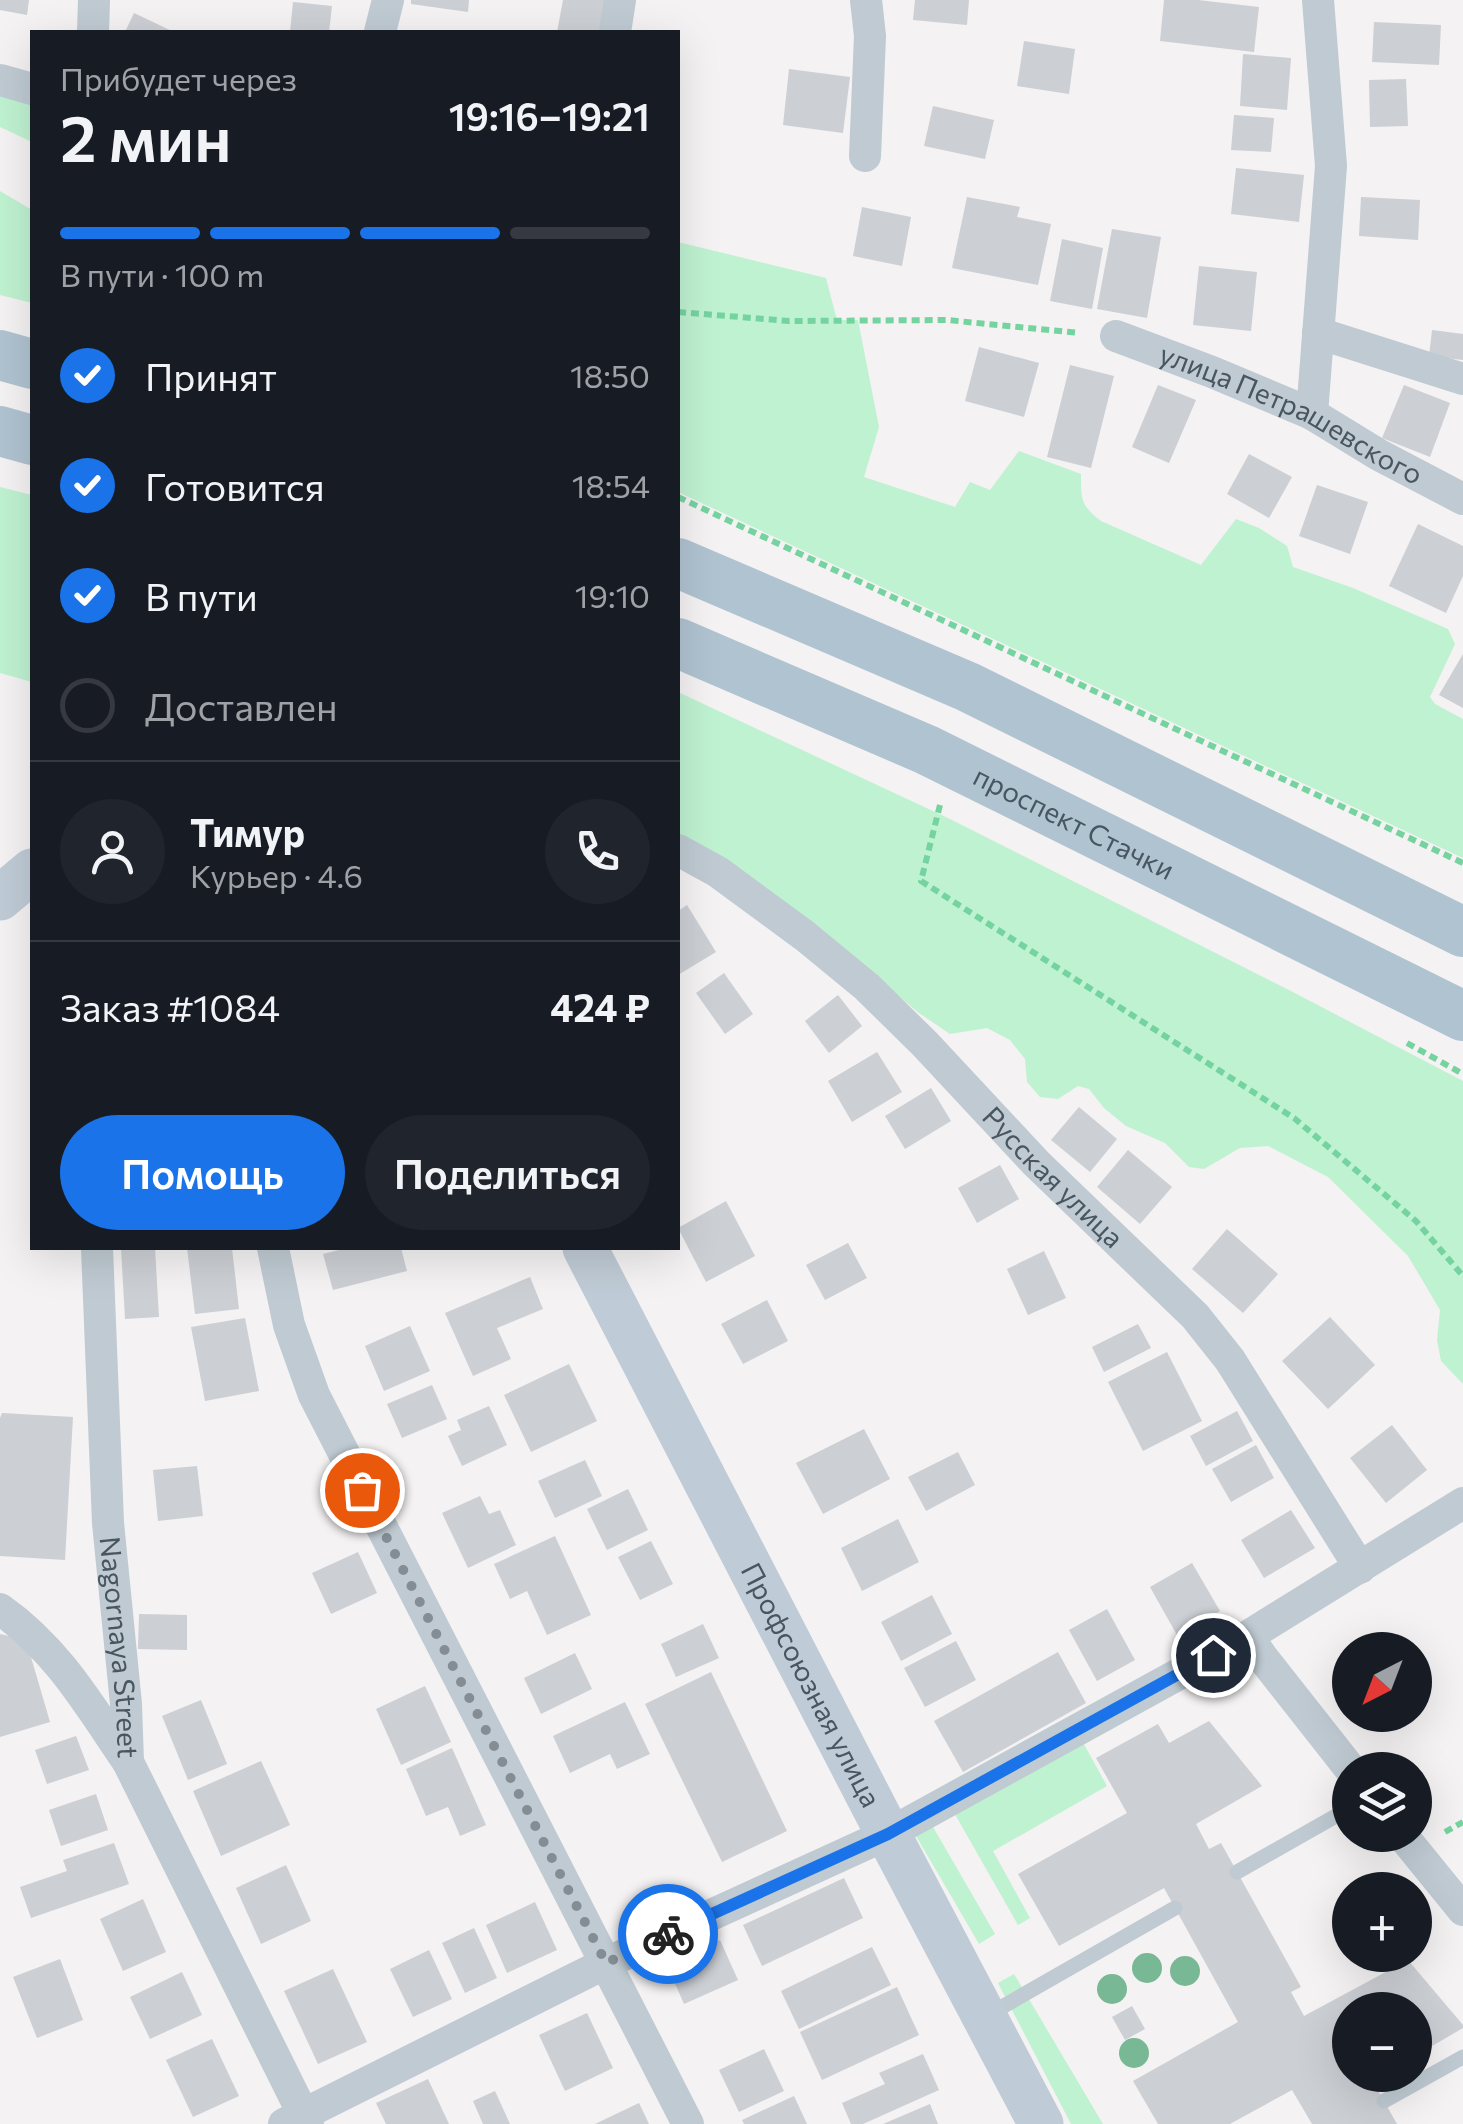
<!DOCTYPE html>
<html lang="ru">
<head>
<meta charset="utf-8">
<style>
  body { margin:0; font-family:Commissioner,sans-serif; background:#20242c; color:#f1f3f6; height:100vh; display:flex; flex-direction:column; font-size:38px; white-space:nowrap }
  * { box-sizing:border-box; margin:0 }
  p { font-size:32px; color:#9ea1a6 }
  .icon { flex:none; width:55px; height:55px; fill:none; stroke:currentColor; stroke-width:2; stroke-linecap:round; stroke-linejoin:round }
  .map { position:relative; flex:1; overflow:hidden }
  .panel { position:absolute; left:30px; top:30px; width:650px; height:1220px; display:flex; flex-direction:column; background:#171b24; border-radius:0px; box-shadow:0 10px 40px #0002 }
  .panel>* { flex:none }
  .needle { width:65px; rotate:222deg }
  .fabs { position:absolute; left:1332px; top:1632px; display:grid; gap:20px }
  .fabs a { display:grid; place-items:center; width:100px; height:100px; border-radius:50%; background:#171b24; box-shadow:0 10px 40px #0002; font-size:50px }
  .pin { position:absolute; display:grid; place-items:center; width:85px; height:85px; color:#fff; margin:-42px; border:5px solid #fff; border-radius:50%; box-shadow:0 2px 10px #0007 }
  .courier { position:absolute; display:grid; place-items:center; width:100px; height:100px; margin:-50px; border:8px solid #1a73e8; border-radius:50%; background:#fff; color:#222; box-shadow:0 2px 12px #0007 }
  .head em { font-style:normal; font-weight:600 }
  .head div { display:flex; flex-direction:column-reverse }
  .head { display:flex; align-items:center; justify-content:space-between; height:170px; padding:0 30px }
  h1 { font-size:65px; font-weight:600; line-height:75px }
  .bar { display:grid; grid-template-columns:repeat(4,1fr); gap:15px 10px; align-content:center; height:120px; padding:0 30px }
  .bar i { height:12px; border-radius:8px; background:#363941 }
  .bar .current { background:#1a73e8 }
  .bar p { grid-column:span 4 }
  .line { display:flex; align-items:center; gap:25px; padding:0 30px; border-top:2px solid #363941 }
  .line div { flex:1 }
  .round { display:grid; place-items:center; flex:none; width:105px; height:105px; border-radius:52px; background:#20242c }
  ol { padding:0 30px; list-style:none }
  li { display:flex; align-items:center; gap:30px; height:110px }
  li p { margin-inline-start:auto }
  li .icon { padding:10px; border-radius:50%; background:#1a73e8; color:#fff; stroke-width:4 }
  li:last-child { color:#9ea1a6 }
  li i { width:55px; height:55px; border:5px solid #363941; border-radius:50% }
  .button { display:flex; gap:20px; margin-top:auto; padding:20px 30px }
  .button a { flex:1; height:115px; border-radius:60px; background:#1a73e8; color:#fff; font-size:40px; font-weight:600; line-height:115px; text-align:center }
  .button a+a { background:#20242c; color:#f1f3f6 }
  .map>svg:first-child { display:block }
</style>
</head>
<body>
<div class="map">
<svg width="1463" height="2124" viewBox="0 0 1463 2124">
  <rect width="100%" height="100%" fill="#f4f2f2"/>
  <!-- green -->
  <g fill="#bff2d1">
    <path d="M0,88L32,97V142L0,127Z"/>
    <path d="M0,191L32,210V303L0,295Z"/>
    <path d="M678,242L826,278L837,320H858L879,427L864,477L955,507L970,482L990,490L1019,451L1081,474C1081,499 1080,505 1101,521L1201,565L1236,519L1259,528L1287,546L1293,567L1353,588L1448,629L1455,644L1430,697L1435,704L1463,719V858L678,492Z"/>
    <path d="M0,487L32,495V682L0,673Z"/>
    <path d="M678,692L950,819L1289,990L1463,1081V1384L1441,1361L1437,1340L1440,1310L1408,1256L1328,1177L1268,1146L1240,1148L1204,1169L1189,1167L1165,1143L1126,1126L1104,1108L1089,1089L1078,1086L1058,1099L1040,1097L1027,1082L1025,1059L1010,1040L987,1028L950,1034L919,1013L808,920L678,836Z"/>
    <path d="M1080,1737L1107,1786L993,1851L1030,1918L1018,1925L952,1809Z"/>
    <path d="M929,1820L995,1934L979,1944L912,1829Z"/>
    <path d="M1014,1974L1103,2124H1071L998,1983Z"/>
  </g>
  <!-- building -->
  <g fill="#cccfd4">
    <path d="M0,0H29L27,15L0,10Z"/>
    <path d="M411,0H469L468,12L411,4Z"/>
    <path d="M563,0H606L600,32H557Z"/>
    <path d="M915,0H969L967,25L913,20Z"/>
    <path d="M1164,0H1198L1259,7L1254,52L1160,41Z"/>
    <path d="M293,2L332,6L329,32H290Z"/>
    <path d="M134,13L174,32H125Z"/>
    <path d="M1374,22L1441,25L1439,65L1372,62Z"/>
    <path d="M1024,41L1075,49L1069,94L1017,86Z"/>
    <path d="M1243,54L1291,58L1287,110L1240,106Z"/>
    <path d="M789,69L850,77L843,133L783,125Z"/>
    <path d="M1406,79L1408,126L1370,127L1369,80Z"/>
    <path d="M933,106L994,120L985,159L924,146Z"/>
    <path d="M1234,115L1274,118L1271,152L1231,150Z"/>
    <path d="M1236,168L1304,175L1299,222L1231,214Z"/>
    <path d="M967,197L1020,207L1017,217L1051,224L1038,285L952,268Z"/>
    <path d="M1361,197L1420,200L1418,240L1359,236Z"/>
    <path d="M862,207L911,217L902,266L853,256Z"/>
    <path d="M1112,229L1161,237L1147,318L1097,309Z"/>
    <path d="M1062,239L1103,248L1092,309L1050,301Z"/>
    <path d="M1199,266L1257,272L1251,331L1193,325Z"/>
    <path d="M1432,330L1463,334V360L1429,356Z"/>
    <path d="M979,347L1039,363L1024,417L965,401Z"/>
    <path d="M1070,365L1114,376L1091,468L1047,457Z"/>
    <path d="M1158,385L1196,400L1169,463L1132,447Z"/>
    <path d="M1404,385L1450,403L1430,457L1382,438Z"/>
    <path d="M1249,454L1292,477L1269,518L1227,494Z"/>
    <path d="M1317,485L1368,502L1350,554L1299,536Z"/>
    <path d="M1418,524L1463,546V576L1446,613L1389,586Z"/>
    <path d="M1463,654V708L1439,695Z"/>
    <path d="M687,905L716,952L678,975V911Z"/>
    <path d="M724,973L753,1014L725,1034L696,993Z"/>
    <path d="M838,995L862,1026L829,1053L805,1021Z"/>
    <path d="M877,1052L902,1092L852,1122L828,1081Z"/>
    <path d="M931,1088L951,1121L905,1149L885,1116Z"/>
    <path d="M1079,1107L1117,1139L1090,1172L1051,1140Z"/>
    <path d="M1128,1150L1172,1187L1140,1224L1097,1187Z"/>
    <path d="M1000,1165L1019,1199L977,1223L958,1188Z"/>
    <path d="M726,1201L755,1256L706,1282L678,1228Z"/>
    <path d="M1227,1229L1278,1274L1243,1313L1192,1269Z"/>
    <path d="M848,1243L867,1278L825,1300L806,1265Z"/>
    <path d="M121,1248H155L159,1317L125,1319Z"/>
    <path d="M187,1248H232L239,1309L195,1314Z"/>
    <path d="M347,1248H401L407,1271L333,1290L323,1254Z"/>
    <path d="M1044,1251L1066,1298L1028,1315L1007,1269Z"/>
    <path d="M530,1277L543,1309L497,1328L511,1359L473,1376L445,1313Z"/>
    <path d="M767,1300L788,1341L743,1364L721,1324Z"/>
    <path d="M1330,1317L1375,1365L1328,1409L1282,1361Z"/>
    <path d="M245,1318L259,1391L205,1401L191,1327Z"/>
    <path d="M1138,1324L1151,1348L1104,1372L1092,1347Z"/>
    <path d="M410,1326L430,1371L384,1391L365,1346Z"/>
    <path d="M1167,1352L1202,1421L1143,1451L1108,1382Z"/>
    <path d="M569,1364L597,1421L531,1452L504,1395Z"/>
    <path d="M432,1385L447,1419L402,1438L387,1404Z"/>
    <path d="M489,1406L507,1445L462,1466L448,1436L461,1430L457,1420Z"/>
    <path d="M1237,1411L1253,1441L1206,1466L1190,1436Z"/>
    <path d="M2,1413L73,1417L65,1560L0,1556V1418Z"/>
    <path d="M1392,1425L1427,1470L1386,1503L1350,1458Z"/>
    <path d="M864,1429L890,1479L823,1514L796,1463Z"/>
    <path d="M1256,1445L1274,1478L1231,1502L1212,1469Z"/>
    <path d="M958,1452L975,1485L926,1511L908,1477Z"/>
    <path d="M585,1460L602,1496L555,1518L538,1481Z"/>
    <path d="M197,1466L203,1516L158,1521L153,1470Z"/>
    <path d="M628,1489L648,1530L607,1550L587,1509Z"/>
    <path d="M480,1496L489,1514L500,1510L516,1545L468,1568L442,1513Z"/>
    <path d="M1291,1510L1315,1548L1264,1578L1241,1540Z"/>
    <path d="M898,1519L919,1562L862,1591L841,1548Z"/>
    <path d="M555,1536L591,1615L547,1635L527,1591L510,1599L494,1564Z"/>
    <path d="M651,1541L673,1584L640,1600L618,1557Z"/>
    <path d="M358,1552L377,1593L331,1614L312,1573Z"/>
    <path d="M1192,1563L1220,1611L1177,1635L1150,1587Z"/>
    <path d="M932,1595L952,1634L901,1661L881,1622Z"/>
    <path d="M1107,1609L1135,1660L1097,1681L1069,1630Z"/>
    <path d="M139,1614L187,1615V1650L138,1649Z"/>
    <path d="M703,1624L719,1658L676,1677L661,1644Z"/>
    <path d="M0,1634L26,1640L50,1722L0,1737Z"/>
    <path d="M956,1641L976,1680L925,1707L904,1668Z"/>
    <path d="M1058,1652L1086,1703L963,1772L934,1721Z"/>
    <path d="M575,1653L592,1689L541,1714L524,1678Z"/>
    <path d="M711,1672L787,1831L722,1862L645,1704Z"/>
    <path d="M425,1686L451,1742L401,1765L376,1709Z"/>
    <path d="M201,1700L227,1764L188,1780L162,1716Z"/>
    <path d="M625,1702L650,1754L617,1769L610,1754L570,1773L553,1736Z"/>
    <path d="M1209,1721L1262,1786L1196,1824L1209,1849L1221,1843L1301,1987L1291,1992L1304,2016L1408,1960L1463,2025V2028L1415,2056V2010H1350V2075H1380L1372,2080L1397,2124H1312L1292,2090L1230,2124H1158L1133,2081L1238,2022L1164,1888L1059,1946L1018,1874L1127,1813L1096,1758L1158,1724L1169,1743Z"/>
    <path d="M76,1736L89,1770L47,1784L35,1750Z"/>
    <path d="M452,1748L486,1825L460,1836L448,1807L426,1816L406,1769Z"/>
    <path d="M261,1761L290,1825L221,1856L193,1791Z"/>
    <path d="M96,1794L108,1830L61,1846L49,1810Z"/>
    <path d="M114,1843L129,1884L31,1918L20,1887L67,1871L63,1860Z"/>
    <path d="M286,1865L311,1921L261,1944L236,1888Z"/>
    <path d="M844,1878L863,1918L762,1966L743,1925Z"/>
    <path d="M143,1899L166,1952L123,1971L100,1919Z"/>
    <path d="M535,1902L557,1950L507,1973L486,1925Z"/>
    <path d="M474,1928L497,1978L465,1993L442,1943Z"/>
    <path d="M720,1940L738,1980L684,2004L666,1963Z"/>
    <path d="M872,1947L891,1985L799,2029L781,1991Z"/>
    <path d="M429,1950L452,1999L413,2017L390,1969Z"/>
    <path d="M60,1959L83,2020L37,2038L13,1977Z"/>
    <path d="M333,1969L367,2042L318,2064L284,1991Z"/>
    <path d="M182,1972L202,2015L150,2039L130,1997Z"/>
    <path d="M897,1987L919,2035L822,2080L800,2032Z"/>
    <path d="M1132,2006L1145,2029L1125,2040L1112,2017Z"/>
    <path d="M587,2013L613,2068L565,2091L539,2035Z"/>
    <path d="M212,2039L239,2096L193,2117L166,2060Z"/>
    <path d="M764,2049L784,2091L739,2112L719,2070Z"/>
    <path d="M923,2054L939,2090L863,2124H851L842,2103L885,2084L879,2073Z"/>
    <path d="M428,2079L449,2124H386L376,2103Z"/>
    <path d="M495,2091L510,2124H483L473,2101Z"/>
    <path d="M794,2096L807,2124H744L742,2120Z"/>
    <path d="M639,2103L649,2124H595Z"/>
    <path d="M930,2104L938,2124H883Z"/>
  </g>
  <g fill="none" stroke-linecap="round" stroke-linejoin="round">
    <!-- path -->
    <g stroke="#75d3a0" stroke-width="6" stroke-dasharray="8 5" stroke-linecap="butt">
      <path d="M678,312L789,321L947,320L1080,333"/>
      <path d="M678,497L1463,863"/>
      <path d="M940,805L921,881L1294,1118L1416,1221L1463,1276"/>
      <path d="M1407,1043L1463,1074"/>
      <path d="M1445,1832L1463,1822"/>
    </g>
    <!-- lane -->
    <g stroke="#bfcad2" stroke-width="15">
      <path d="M1237,1872L1350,1808"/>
      <path d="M988,2015L1175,1908"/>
      <path d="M1384,2101L1463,2057"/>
    </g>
    <!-- street -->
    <g stroke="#bfcad2" stroke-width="32">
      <path d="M93,32L94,0"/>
      <path d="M380,32L388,0"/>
      <path d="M615,32L620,0"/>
      <path d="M0,80L32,89"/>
      <path d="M865,156L870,36L866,0"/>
      <path d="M1318,333L1463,379"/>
      <path id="s1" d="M1116,336L1212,372L1312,414L1379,455L1463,499"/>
      <path d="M1312,414L1331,166L1318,0"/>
      <path id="s2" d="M678,850L718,872L805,936L867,987L925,1044L1036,1163L1195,1316L1230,1360L1360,1568"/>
      <path id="s3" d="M97,1248L108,1523L126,1704L128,1762L308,2124"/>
      <path d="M273,1248L289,1325L314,1395L688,2124"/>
      <path d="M0,1609C57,1649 89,1705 128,1762"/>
      <path d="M1248,1636L1262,1657L1351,1770"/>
      <path d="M1402,1835L1463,1910"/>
      <path d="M284,2124L606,1963L888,1834L1248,1636L1463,1503"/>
    </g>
    <!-- secondary -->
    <g stroke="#bfcbd6" stroke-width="45">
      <path d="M0,898L32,871"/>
      <path id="s4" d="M585,1248L888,1834L1041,2124"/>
    </g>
    <!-- primary -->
    <g stroke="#b0c3d1" stroke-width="50">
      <path d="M0,355L32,364"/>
      <path d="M0,431L32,440"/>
      <path d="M678,563L968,687L1463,932"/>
      <path id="s5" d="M678,643L927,750L1463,1016"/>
    </g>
  </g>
  <!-- trees -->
  <g fill="#78b894">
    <circle cx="1147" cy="1968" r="15"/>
    <circle cx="1185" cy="1971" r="15"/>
    <circle cx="1112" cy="1989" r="15"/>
    <circle cx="1134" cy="2053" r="15"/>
  </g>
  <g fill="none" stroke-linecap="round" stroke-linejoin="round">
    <!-- done -->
    <path stroke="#848d94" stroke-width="10" stroke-dasharray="0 18" d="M362,1490L606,1963L668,1934"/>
    <!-- route -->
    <path stroke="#1a73e8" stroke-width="12" d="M668,1934L888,1834L1213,1655"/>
  </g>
  <g text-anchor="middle" stroke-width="8" stroke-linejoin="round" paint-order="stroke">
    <!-- street labels -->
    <g font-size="28" fill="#485661" stroke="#fff">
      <text dy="10" stroke="none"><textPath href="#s1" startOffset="192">улица Петрашевского</textPath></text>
      <text dy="10" stroke="none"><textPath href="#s5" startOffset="435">проспект Стачки</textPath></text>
      <text dy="10" stroke="none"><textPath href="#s2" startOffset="500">Русская улица</textPath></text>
      <text dy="10" stroke="none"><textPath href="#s3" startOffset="400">Nagornaya Street</textPath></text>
      <text dy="10" stroke="none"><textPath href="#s4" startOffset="492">Профсоюзная улица</textPath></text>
    </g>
  </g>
</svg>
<div class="fabs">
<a><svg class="needle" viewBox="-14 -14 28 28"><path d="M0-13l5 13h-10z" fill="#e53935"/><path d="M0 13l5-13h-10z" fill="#9ea1a6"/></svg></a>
<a><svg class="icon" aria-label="layers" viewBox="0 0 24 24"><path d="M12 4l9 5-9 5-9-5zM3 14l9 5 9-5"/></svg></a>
<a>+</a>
<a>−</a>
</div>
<div class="pin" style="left:362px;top:1490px;background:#ea580c"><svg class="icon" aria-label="bag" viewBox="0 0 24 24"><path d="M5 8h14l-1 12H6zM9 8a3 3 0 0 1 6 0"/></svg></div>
<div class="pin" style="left:1213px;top:1655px;background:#1f2937"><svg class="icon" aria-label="home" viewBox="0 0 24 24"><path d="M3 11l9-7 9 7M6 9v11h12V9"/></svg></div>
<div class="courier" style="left:668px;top:1934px"><svg class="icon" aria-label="bike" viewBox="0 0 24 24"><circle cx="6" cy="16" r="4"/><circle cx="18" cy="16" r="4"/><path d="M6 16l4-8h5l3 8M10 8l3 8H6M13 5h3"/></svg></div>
<section class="panel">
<div class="head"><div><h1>2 мин</h1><p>Прибудет через</p></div><em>19:16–19:21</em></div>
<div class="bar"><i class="current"></i><i class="current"></i><i class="current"></i><i></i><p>В пути · 100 m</p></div>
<ol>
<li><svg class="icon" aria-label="check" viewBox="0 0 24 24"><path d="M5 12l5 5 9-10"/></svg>Принят<p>18:50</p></li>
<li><svg class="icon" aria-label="check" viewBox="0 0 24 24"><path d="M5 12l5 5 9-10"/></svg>Готовится<p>18:54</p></li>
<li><svg class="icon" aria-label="check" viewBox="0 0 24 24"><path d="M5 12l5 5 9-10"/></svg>В пути<p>19:10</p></li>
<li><i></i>Доставлен</li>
</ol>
<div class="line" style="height:180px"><a class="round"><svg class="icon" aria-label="person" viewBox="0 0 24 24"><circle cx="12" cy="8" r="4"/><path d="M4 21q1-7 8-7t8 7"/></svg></a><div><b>Тимур</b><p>Курьер · 4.6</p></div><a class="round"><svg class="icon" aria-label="phone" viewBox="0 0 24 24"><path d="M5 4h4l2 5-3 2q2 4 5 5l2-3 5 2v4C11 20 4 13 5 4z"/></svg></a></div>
<div class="line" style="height:130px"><div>Заказ #1084</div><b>424 ₽</b></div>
<div class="button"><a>Помощь</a><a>Поделиться</a></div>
</section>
</div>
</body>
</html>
